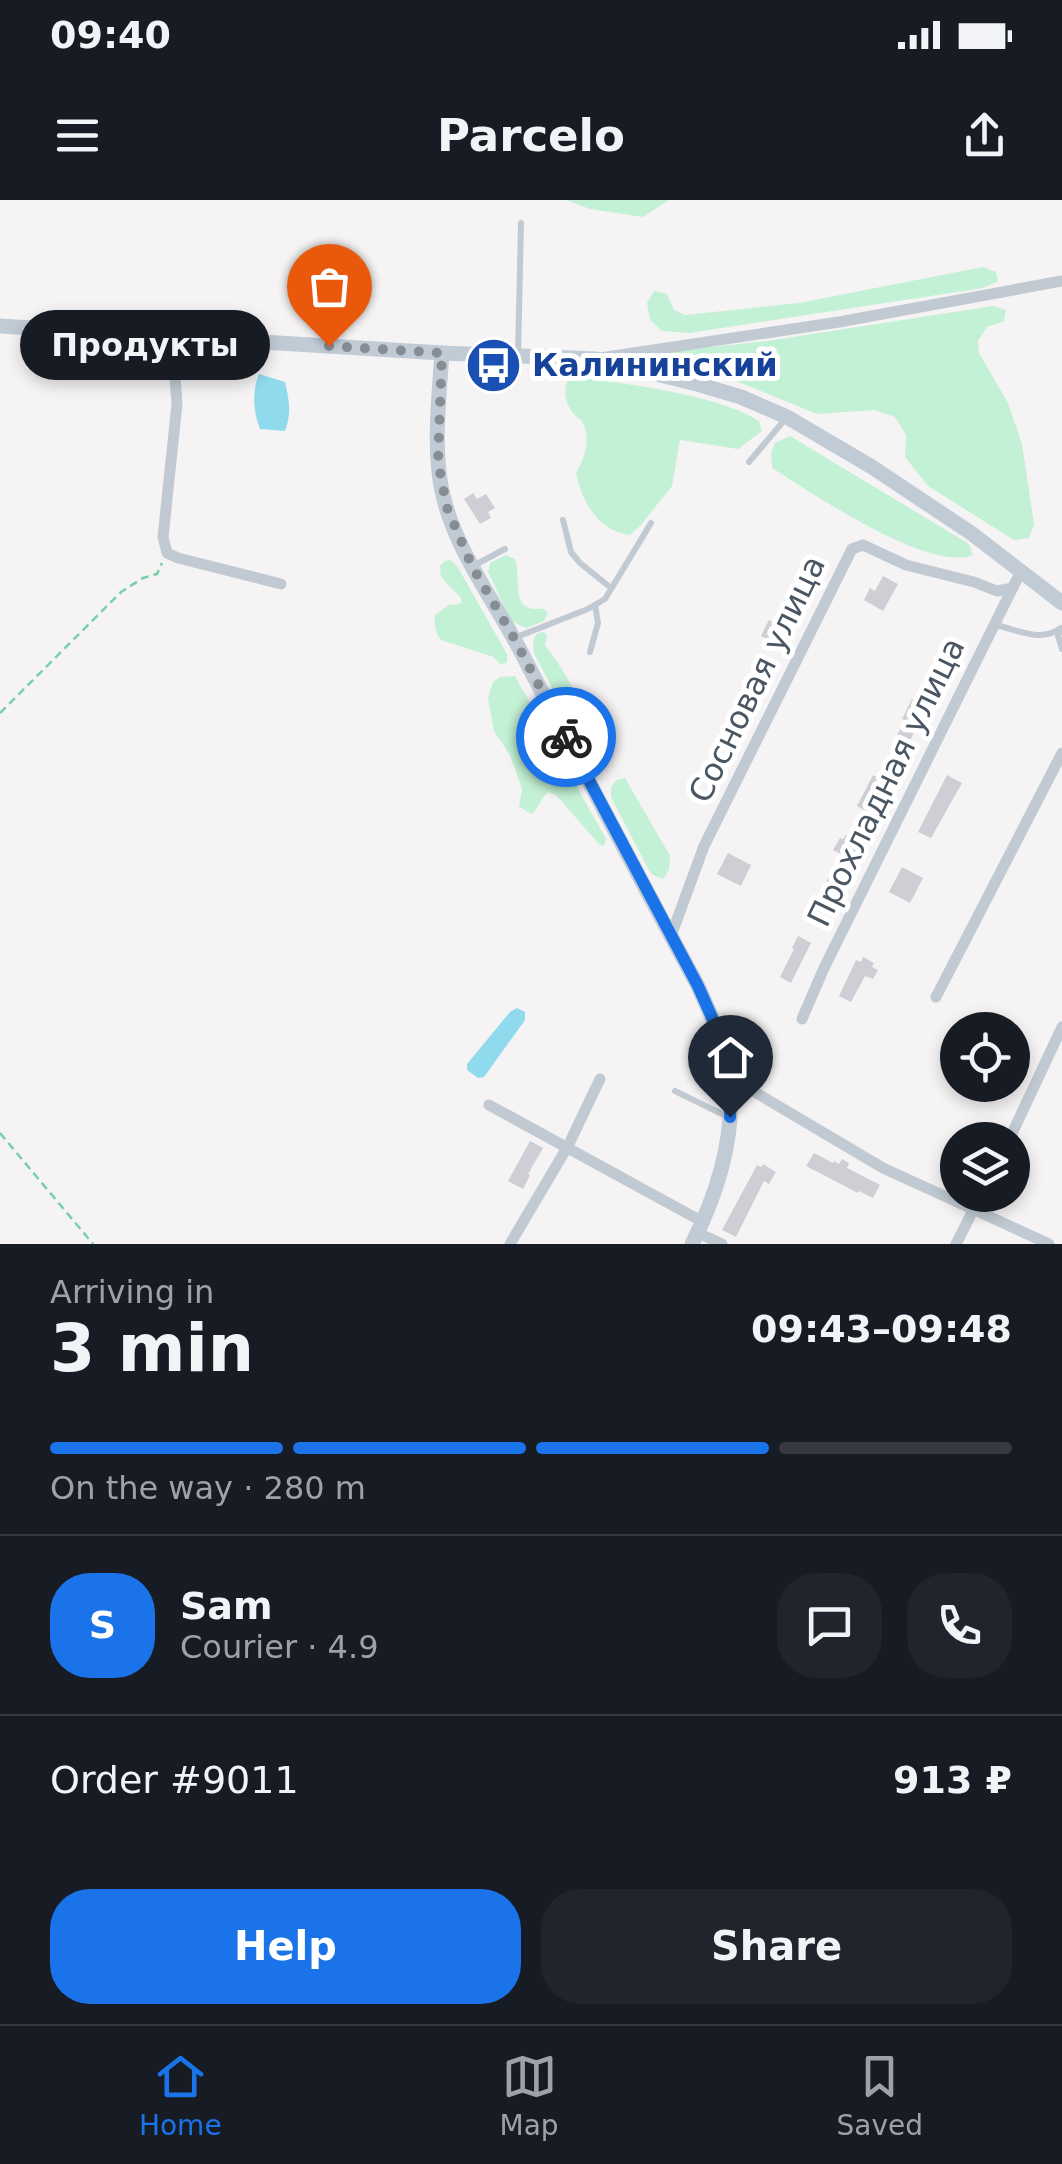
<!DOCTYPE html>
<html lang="en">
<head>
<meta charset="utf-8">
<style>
  body { margin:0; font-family:"DejaVu Sans",sans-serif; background:#20242c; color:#f1f3f6; height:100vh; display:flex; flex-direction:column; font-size:38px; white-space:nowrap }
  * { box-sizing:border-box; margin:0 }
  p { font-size:32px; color:#9ea1a6 }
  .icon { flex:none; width:55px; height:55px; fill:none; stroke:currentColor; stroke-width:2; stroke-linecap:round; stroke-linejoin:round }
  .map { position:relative; height:1044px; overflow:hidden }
  .details { display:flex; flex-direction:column; background:#171b24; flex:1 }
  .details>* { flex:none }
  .fabs { position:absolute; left:940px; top:812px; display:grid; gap:20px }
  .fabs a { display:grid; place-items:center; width:90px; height:90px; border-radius:50%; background:#171b24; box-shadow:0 5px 15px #0003; font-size:50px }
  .pin { position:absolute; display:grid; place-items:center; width:85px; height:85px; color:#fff; margin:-102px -42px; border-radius:50% 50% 50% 0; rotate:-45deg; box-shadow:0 0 10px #0007 }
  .pin .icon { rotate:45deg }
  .courier { position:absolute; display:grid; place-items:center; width:100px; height:100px; margin:-50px; border:8px solid #1a73e8; border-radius:50%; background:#fff; color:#222; box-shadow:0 2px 12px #0007 }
  .bubble { position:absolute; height:70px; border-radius:35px; background:#171b24; box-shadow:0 5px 15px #0003; font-size:32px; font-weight:700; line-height:70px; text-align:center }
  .head em { font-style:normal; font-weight:700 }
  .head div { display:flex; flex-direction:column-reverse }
  .head { display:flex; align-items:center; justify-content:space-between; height:170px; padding:0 50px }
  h1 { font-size:65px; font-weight:700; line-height:75px }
  .bar { display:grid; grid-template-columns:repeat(4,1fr); gap:15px 10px; align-content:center; height:120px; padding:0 50px }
  .bar i { height:12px; border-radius:8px; background:#363941 }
  .bar .selected { background:#1a73e8 }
  .bar p { grid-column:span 4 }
  .line { display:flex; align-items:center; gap:25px; padding:0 50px; border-top:2px solid #363941 }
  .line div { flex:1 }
  .round { display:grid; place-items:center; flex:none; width:105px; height:105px; border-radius:40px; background:#20242c }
  .button { display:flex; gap:20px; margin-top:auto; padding:20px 50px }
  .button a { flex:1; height:115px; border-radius:40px; background:#1a73e8; color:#fff; font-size:40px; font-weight:700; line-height:115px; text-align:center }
  .button a+a { background:#20242c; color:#f1f3f6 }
  .status { display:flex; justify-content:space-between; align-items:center; height:70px; padding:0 50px; background:#171b24; direction:ltr }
  .status svg { height:28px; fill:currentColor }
  header { display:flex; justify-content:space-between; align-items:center; height:130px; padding:0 50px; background:#171b24; font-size:45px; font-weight:700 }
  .dock { display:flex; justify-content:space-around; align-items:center; height:140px; border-top:2px solid #363941; background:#171b24; font-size:28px; color:#9ea1a6 }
  .dock a { display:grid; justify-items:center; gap:5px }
  .dock .selected { color:#1a73e8 }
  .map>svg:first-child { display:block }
</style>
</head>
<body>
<div class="status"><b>09:40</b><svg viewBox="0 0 49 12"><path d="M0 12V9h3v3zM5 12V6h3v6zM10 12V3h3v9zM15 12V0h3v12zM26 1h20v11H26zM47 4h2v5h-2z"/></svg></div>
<header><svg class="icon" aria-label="menu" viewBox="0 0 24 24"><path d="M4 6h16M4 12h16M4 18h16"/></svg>Parcelo<svg class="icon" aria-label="share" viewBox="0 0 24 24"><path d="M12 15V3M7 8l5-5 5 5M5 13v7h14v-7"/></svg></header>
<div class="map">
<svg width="1062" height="1044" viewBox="0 0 1062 1044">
  <rect width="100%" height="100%" fill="#f5f3f3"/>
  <!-- green -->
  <g fill="#c3f1d5">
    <path d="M566,0H669L643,17L590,9Z"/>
    <path d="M983,67L996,72L998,81L983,88L689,133L662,131L650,120L647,103L654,91L667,94L674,110L685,115L799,103Z"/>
    <path d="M993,106L1006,110L1004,121L987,127L978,141L979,153L1008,203L1022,244L1034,324L1029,338L1014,340L928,286L905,257L906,235L895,217L874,210L817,214L734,180L663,165L658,158L667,152L767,141Z"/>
    <path d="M569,176C623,184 714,193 759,221L762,231L738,249L680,240L672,286L640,326L630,335C598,331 582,302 576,273C584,259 591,241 584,226C581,217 580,221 574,214C564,203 563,188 569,176Z"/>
    <path d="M790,236L969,344L973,355C929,373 812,293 772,268L771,253L775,243Z"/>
    <path d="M506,355L515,359C520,372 514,402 527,407C532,410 538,408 544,409L548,413L544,421L526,428L511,421L488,372L490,363Z"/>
    <path d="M451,360L457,366L507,454V463L500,464L494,457L441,440C435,432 434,425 435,415L450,404L456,405L461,403V398L441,377L440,366L445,361Z"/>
    <path d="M544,432L547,436L545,445C561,467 574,485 582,511L578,518H569L564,511L534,453L533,442L536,434Z"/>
    <path d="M515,476L606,639L604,646L599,644L556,595L548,592C541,598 539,607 532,614L519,607L522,589L510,555L494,531L488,498L493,482L500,477Z"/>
    <path d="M625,578L670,656L669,670L663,679L651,674L611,597V588L616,580Z"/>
  </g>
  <!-- water -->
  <g fill="#90daee">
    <path d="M259,174L285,182C289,200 292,213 285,231L260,229C253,211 252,191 259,174Z"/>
    <path d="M517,808L525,812V820L484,877L478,878L467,870V864L510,812Z"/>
  </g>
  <!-- building -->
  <g fill="#cdcfd5">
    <path d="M473,293L477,299L486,294L495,308L488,312L491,318L480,324L464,299Z"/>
    <path d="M883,376L898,384L883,411L864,400L870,388L875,391Z"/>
    <path d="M785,399L801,406L780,446L761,436L769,420L774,423Z"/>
    <path d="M912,499L926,507L903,555L890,549L905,520L902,519Z"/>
    <path d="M873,575L890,585L874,615L857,606Z"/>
    <path d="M947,575L962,583L931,638L918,632Z"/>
    <path d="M846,635L858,641L856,646L860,648L847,674L852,676L843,691L826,682L842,654L833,650L840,638L843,639Z"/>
    <path d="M728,653L751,665L741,686L717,674Z"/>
    <path d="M902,667L923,678L910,703L889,692Z"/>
    <path d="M798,736L811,743L791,783L780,777L794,749L792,748Z"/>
    <path d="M863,757L874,763L872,767L878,770L873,779L865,776L851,802L839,796L856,760L861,762Z"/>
    <path d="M530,941L543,948L528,974L530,975L523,989L508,981Z"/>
    <path d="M814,953L833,963L834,961L839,964L842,959L849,963L847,968L880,985L873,998L859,991L858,993L806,966Z"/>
    <path d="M763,964L776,972L769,984L764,981L736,1037L722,1030L757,965L761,967Z"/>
  </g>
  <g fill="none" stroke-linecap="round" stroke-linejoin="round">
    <!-- path -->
    <g stroke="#7ad0a6" stroke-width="2.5" stroke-dasharray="8 5" stroke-linecap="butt">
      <path d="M0,513L121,392L143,378L157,374L162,363"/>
      <path d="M0,933L93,1044"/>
    </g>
    <!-- lane -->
    <g stroke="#c1cad2" stroke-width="6">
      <path d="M518,156L521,23"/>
      <path d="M749,262L787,217"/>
      <path d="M563,320L571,352L580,363L611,388"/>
      <path d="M473,366L505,349"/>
      <path d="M996,425C1018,430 1041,443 1061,428"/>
      <path d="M1060,431L1058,436L1062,449"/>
      <path d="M514,438L588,409L605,399L651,323"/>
      <path d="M590,452L598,423L595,405"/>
      <path d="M570,542L586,512"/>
      <path d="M675,891L728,917"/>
    </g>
    <!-- street -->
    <g stroke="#c1cad2" stroke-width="11">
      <path d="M178,137L175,177L177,204L163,337L167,353L178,358L281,384"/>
      <path d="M600,158L839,122L1062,81"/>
      <path d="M671,736L704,646L852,349L863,345L906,365L974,382L997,391L1013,388"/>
      <path d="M936,797L1062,553"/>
      <path d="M802,819L824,768L1021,371"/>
      <path d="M731,886L748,888L883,968L1049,1044"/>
      <path d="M489,905L703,1022"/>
      <path d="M1009,940L1062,827"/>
      <path d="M698,1033L722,1044"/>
      <path d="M510,1044L568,946L600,879"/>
      <path d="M956,1044L981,995"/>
    </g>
    <!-- secondary -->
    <g stroke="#c1cbd6" stroke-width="15">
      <path d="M0,126L442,153L596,159L697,184L741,197L787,217L872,267L971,333L1062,403"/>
      <path d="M442,153C439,196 433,249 442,291C454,348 492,397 519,448C578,561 637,674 698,786C705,802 713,819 719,835C745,906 724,980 692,1044"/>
    </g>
  </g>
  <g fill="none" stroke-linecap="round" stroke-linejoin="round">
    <!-- done -->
    <path stroke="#868d94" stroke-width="10" stroke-dasharray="0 18" d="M329,146L442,153L438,261L447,308L472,366L514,438L566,537"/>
    <!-- route -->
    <path stroke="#1a73e8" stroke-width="12" d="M566,537L698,786L721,838L731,886L730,917"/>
  </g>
  <!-- icons -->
  <defs>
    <symbol id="bus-disc" viewBox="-11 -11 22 22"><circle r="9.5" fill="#1a4fb4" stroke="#fff"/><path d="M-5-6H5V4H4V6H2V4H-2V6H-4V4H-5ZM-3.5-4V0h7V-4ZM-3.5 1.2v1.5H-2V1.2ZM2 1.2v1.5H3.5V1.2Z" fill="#fff"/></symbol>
  </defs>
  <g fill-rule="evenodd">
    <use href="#bus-disc" x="462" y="134" width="63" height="63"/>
  </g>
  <g text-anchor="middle" stroke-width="10" stroke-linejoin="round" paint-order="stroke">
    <!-- transit labels -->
    <g font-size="32" font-weight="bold" fill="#164399" stroke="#fff" text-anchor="start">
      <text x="532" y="176">Калининский</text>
    </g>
    <!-- street labels -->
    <g font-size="32" fill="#4a5661" stroke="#fff">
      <text transform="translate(757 479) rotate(-64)" y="11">Сосновая улица</text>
      <text transform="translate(886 582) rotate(-64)" y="11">Прохладная улица</text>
    </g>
  </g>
</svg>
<div class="fabs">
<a><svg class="icon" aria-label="locate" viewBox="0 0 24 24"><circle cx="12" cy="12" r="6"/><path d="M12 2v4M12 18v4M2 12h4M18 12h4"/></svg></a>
<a><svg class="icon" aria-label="layers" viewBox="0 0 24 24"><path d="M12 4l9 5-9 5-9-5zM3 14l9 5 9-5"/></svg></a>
</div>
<div class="pin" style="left:329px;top:146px;background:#ea580c"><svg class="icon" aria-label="bag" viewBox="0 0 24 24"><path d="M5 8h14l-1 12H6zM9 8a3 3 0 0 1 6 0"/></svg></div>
<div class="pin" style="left:730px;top:917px;background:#1f2937"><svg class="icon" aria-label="home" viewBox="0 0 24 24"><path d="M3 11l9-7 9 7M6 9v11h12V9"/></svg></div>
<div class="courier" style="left:566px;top:537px"><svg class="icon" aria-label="bike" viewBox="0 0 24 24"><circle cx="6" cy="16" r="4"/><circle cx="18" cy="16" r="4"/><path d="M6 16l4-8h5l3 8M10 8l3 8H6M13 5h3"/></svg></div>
<div class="bubble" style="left:20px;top:110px;width:250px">Продукты</div>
</div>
<section class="details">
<div class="head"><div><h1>3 min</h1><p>Arriving in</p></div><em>09:43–09:48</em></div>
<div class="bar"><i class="selected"></i><i class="selected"></i><i class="selected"></i><i></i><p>On the way · 280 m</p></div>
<div class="line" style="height:180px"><b class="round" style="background:#1a73e8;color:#fff">S</b><div><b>Sam</b><p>Courier · 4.9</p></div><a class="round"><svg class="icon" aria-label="chat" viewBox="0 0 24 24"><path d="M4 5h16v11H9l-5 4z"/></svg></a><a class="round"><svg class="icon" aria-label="phone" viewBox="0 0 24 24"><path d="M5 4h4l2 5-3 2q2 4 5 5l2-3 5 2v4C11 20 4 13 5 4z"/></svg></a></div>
<div class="line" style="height:130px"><div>Order #9011</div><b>913 ₽</b></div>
<div class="button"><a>Help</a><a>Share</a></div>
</section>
<nav class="dock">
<a class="selected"><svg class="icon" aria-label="home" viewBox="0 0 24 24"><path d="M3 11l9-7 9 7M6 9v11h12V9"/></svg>Home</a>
<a><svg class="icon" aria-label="map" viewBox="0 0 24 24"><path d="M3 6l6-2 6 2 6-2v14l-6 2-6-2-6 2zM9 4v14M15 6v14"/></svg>Map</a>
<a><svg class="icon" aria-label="saved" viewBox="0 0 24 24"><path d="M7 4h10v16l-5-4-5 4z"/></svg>Saved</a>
</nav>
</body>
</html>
